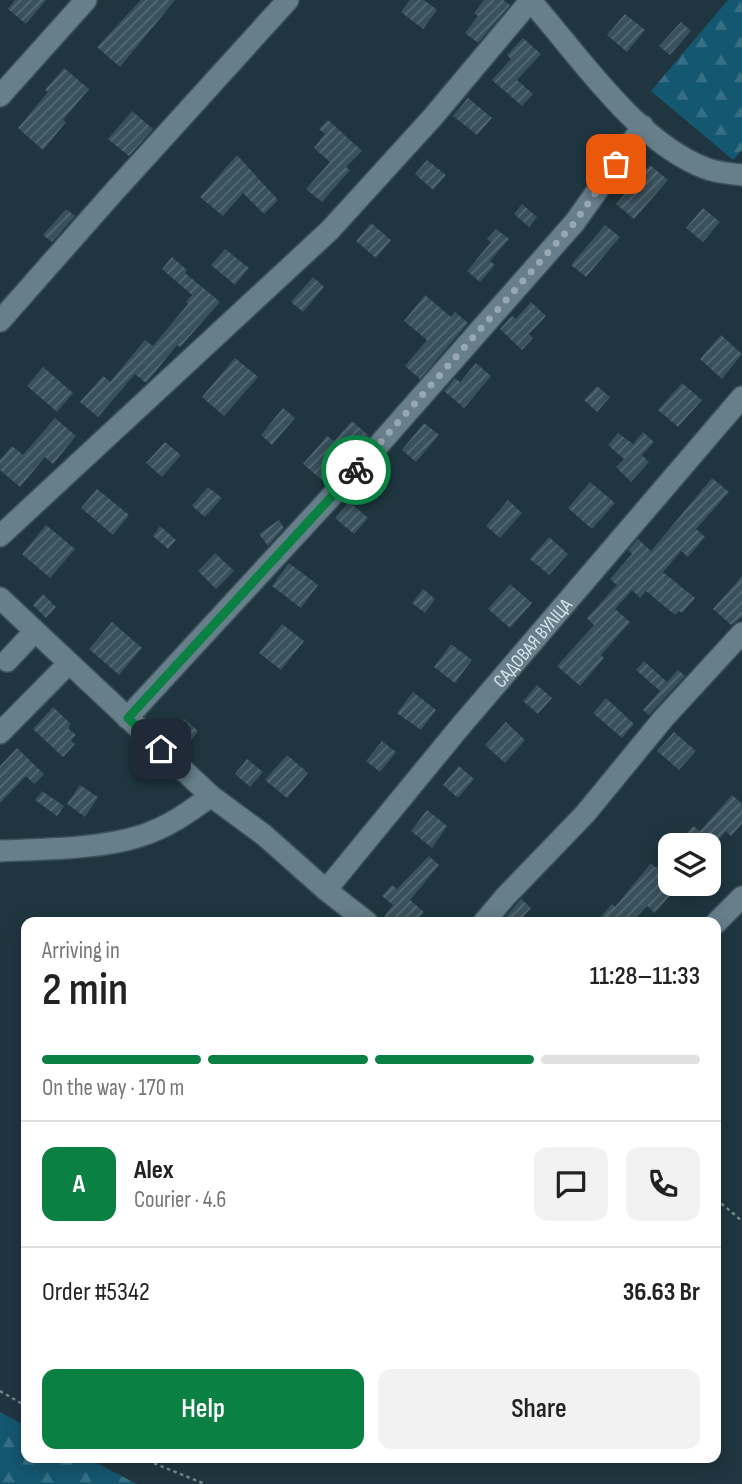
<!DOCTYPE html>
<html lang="en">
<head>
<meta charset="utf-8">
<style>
  body { margin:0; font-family:"Sofia Sans Condensed",sans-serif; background:#f2f2f2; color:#222; height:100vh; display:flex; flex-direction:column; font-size:26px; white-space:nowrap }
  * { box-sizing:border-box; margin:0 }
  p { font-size:23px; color:#767676 }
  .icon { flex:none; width:38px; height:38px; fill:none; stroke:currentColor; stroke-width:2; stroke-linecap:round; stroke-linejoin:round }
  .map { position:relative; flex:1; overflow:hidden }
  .side { position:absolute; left:21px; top:917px; width:700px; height:546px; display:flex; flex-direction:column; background:#fff; border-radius:14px; box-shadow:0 4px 18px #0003 }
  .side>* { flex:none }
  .fabs { position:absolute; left:658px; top:833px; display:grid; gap:14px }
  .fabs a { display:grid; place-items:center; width:63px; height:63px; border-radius:14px; background:#fff; box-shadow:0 4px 18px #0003; font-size:35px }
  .pin { position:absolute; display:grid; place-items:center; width:60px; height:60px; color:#fff; margin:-30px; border-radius:14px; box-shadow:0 4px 10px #0006 }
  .courier { position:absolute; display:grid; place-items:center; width:70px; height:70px; margin:-35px; border:5px solid #0b8043; border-radius:50%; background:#fff; color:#222; box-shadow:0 2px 9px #0007 }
  .summary em { font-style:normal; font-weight:600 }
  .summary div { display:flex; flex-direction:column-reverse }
  .summary { display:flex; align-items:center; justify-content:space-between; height:119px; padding:0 21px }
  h1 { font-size:46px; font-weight:600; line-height:52px }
  .bar { display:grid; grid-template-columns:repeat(4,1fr); gap:10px 7px; align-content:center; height:84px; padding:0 21px }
  .bar i { height:9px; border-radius:5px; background:#e0e0e0 }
  .bar .selected { background:#0b8043 }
  .bar p { grid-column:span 4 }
  .line { display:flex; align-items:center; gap:18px; padding:0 21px; border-top:2px solid #e0e0e0 }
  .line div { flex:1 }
  .round { display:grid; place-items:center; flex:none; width:74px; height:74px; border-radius:14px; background:#f2f2f2 }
  .cta { display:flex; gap:14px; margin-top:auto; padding:14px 21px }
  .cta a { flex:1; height:80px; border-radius:14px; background:#0b8043; color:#fff; font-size:28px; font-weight:600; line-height:80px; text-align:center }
  .cta a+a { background:#f2f2f2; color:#222 }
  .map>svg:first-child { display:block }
</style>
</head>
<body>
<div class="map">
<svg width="742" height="1484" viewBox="0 0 742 1484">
  <defs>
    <pattern id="forest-firs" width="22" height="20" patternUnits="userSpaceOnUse" patternTransform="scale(1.75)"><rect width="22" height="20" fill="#145770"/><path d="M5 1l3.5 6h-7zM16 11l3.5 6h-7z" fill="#366f85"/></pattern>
    <pattern id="building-hatch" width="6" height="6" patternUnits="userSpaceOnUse" patternTransform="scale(1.75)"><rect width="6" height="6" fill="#39515c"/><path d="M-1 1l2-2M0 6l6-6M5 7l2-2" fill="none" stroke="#556a74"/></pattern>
  </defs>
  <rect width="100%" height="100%" fill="#1f3640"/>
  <!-- forest -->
  <g fill="url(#forest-firs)">
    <path d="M728,0H742V150L733,160L651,91Z"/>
    <path d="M0,1412L26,1426V1458H87L137,1484H0Z"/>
  </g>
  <!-- building -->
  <g fill="url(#building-hatch)">
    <path d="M15,0H46L26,24L8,9Z"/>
    <path d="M141,0H175L120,67L97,47Z"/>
    <path d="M410,0H424L437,10L423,29L401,12Z"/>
    <path d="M484,0H503L510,5L478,43L465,33L478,16L474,13Z"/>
    <path d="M625,14L645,30L627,52L607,35Z"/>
    <path d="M681,22L691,31L670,55L659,46Z"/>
    <path d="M523,38L541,54L517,80L533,94L522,106L492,80L511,59L507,55Z"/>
    <path d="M64,68L89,89L63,120L66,122L43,150L18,128L48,92L45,90Z"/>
    <path d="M468,98L492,118L477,135L453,116Z"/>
    <path d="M132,111L153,129L129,156L108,139Z"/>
    <path d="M328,120L362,151L346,167L350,170L322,202L306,189L330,162L314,148L325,134L319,129Z"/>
    <path d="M237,155L278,200L264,214L243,193L223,216L200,197Z"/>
    <path d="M427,160L446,175L433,190L415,174Z"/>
    <path d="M650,165L668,180L634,219L616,204Z"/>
    <path d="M522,204L537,217L529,227L514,214Z"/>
    <path d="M703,208L720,222L703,242L686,228Z"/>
    <path d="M66,209L75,216L52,242L43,235Z"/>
    <path d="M371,223L391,240L376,258L356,241Z"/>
    <path d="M605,225L620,237L586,277L571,265Z"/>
    <path d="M496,229L509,239L490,261L495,265L480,282L467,271L491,242L487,239Z"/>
    <path d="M225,249L249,268L235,285L211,265Z"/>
    <path d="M172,257L187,270L185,273L220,302L180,347L177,345L146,383L135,374L98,417L80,402L103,376L110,382L145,340L153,346L188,304L186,302L192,295L162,269Z"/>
    <path d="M313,277L324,287L303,312L291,302Z"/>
    <path d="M425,295L451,317L455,312L468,323L420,379L405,366L427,340L404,321Z"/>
    <path d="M531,302L546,316L529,334L533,338L522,350L500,329L512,316L516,319Z"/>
    <path d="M721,335L742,354L722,379L700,359Z"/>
    <path d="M235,358L258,377L224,416L202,397Z"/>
    <path d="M476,363L491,376L464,408L444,391L455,378L460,382Z"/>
    <path d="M43,367L73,393L57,412L27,386Z"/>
    <path d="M682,383L702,400L678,427L658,410Z"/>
    <path d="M597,386L610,397L597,412L584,400Z"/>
    <path d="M283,408L295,418L272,445L261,435Z"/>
    <path d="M55,418L76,436L53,464L45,457L20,487L0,470V460L12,446L23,455Z"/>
    <path d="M352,421L369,436L361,445L356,440L322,480L303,464L327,436L334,441Z"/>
    <path d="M424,423L439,435L416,462L402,450Z"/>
    <path d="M643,432L654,442L642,455L649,462L631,482L616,467L624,459L608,445L618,433L633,444Z"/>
    <path d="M165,442L181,455L162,477L146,463Z"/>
    <path d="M712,478L729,492L696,529L705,537L688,557L681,551L663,572L695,598L682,613L679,611L675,615L646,591L640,598L632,590L615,609L630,622L601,655L604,658L580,686L557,666L594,625L587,618L617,585L610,579L632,554L628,550L638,539L651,551Z"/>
    <path d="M590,482L615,503L592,529L568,508Z"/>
    <path d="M208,487L222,498L205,517L192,506Z"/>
    <path d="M97,489L129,515L113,535L81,508Z"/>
    <path d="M508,500L522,513L500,538L486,526Z"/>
    <path d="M349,502L368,518L354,534L335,518Z"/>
    <path d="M279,520L284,528L268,546L259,534Z"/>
    <path d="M46,525L75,549L50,578L22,554Z"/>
    <path d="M160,526L176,540L168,549L153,536Z"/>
    <path d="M549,537L568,554L549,575L530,559Z"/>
    <path d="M215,553L234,571L216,589L198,571Z"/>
    <path d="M289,563L318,585L301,608L272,586Z"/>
    <path d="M742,576V617L731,625L713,609Z"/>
    <path d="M510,584L532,603L510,628L488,609Z"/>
    <path d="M423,589L435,599L425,613L412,603Z"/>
    <path d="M43,594L56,607L46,618L33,605Z"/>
    <path d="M112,622L142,648L119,675L89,649Z"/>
    <path d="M282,624L304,641L281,670L259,653Z"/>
    <path d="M451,644L472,660L455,683L434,667Z"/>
    <path d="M644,661L667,682L678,670L685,676L649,715L643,710L660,691L636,670Z"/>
    <path d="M537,685L552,698L538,714L523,701Z"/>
    <path d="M413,692L436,710L421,730L397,713Z"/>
    <path d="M606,698L634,724L622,738L593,713Z"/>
    <path d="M53,707L71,724L68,728L76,735L71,740L75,744L63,757L33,729Z"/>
    <path d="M184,719L198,731L189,743L175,731Z"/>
    <path d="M506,722L525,740L505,763L485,745Z"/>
    <path d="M674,732L696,751L679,770L657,751Z"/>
    <path d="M382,741L396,752L380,772L366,761Z"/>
    <path d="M17,748L44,774L34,784L26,776L0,803V766Z"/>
    <path d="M287,755L308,773L287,798L265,780Z"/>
    <path d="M247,759L263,772L250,787L235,774Z"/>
    <path d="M459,766L474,779L458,798L443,785Z"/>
    <path d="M80,785L98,797L85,817L67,804Z"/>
    <path d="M42,791L64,806L57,816L35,800Z"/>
    <path d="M732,795L742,804V824L731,836L726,831L714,845H676L693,826L700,831Z"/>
    <path d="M427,810L447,826L432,848L411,831Z"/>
    <path d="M670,852V884L678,886L655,913L647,906L632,922H596L612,904L615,907L651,863L656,868Z"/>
    <path d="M429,856L439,865L410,900L424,912L416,922H380L393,905L382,896L392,885L397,889Z"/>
    <path d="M521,899L531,908L518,922H501Z"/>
  </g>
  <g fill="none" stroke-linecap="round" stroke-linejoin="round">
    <defs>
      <g id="minor">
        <path d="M530,0C578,54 635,141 705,168C716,173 730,173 742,175"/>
        <path d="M0,96L86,0"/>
        <path d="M0,321L112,194L288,0"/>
        <path d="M0,536L330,230L432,118L531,0"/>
        <path d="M0,598L211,796L264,835L326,890L367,922"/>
        <path d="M7,661L34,632"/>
        <path d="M127,718L376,448L575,222L643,126"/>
        <path d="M0,733L69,663"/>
        <path d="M0,851C42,849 101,849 140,836C167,828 189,812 211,796"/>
        <path id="s1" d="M326,890L459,728L742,397"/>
        <path d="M484,922L505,897L585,814L663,719L742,633"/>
        <path d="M716,923L742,897"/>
      </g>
    </defs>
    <!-- minor casing -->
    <use href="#minor" stroke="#3d515a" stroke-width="24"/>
    <!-- path -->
    <g stroke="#768891" stroke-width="2.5" stroke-dasharray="3.5 3.5" stroke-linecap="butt">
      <path d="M716,1199L742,1221"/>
      <path d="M0,1391L26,1406"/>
      <path d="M141,1458L205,1484"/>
    </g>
    <!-- minor -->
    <use href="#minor" stroke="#667f8b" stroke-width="21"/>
  </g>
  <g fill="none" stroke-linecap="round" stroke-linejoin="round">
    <!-- done -->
    <path stroke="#98a8b0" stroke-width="7" stroke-dasharray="0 12.6" d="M356,470L575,222L616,164"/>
    <!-- route -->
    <path stroke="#0b8043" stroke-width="9" d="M161,749L128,718L356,470"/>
  </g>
  <g text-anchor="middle" stroke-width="6" stroke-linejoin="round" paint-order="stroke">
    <!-- street labels -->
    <g font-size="19" fill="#d9e6ed" stroke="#121c21">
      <text dy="7" stroke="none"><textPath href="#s1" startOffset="322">САДОВАЯ ВУЛІЦА</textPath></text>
    </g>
  </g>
</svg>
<div class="fabs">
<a><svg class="icon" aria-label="layers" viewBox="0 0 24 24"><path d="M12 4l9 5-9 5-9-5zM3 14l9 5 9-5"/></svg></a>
</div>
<div class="pin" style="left:616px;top:164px;background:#ea580c"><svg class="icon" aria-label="bag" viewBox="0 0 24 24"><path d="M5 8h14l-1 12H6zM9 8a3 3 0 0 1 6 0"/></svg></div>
<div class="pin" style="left:161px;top:749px;background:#1f2937"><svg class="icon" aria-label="home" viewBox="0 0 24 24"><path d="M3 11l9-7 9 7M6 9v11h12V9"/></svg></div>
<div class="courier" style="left:356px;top:470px"><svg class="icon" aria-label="bike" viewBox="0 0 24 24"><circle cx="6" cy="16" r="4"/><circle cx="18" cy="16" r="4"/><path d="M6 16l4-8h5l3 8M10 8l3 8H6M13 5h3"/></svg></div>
<section class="side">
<div class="summary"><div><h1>2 min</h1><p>Arriving in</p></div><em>11:28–11:33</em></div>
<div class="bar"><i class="selected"></i><i class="selected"></i><i class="selected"></i><i></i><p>On the way · 170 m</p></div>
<div class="line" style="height:126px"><b class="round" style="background:#0b8043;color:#fff">A</b><div><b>Alex</b><p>Courier · 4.6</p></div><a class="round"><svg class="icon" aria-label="chat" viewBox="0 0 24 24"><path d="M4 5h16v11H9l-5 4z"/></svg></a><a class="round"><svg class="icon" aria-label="phone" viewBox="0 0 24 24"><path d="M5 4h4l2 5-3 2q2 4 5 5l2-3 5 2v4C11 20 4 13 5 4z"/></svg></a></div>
<div class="line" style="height:91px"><div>Order #5342</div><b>36.63 Br</b></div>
<div class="cta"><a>Help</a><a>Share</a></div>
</section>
</div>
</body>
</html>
